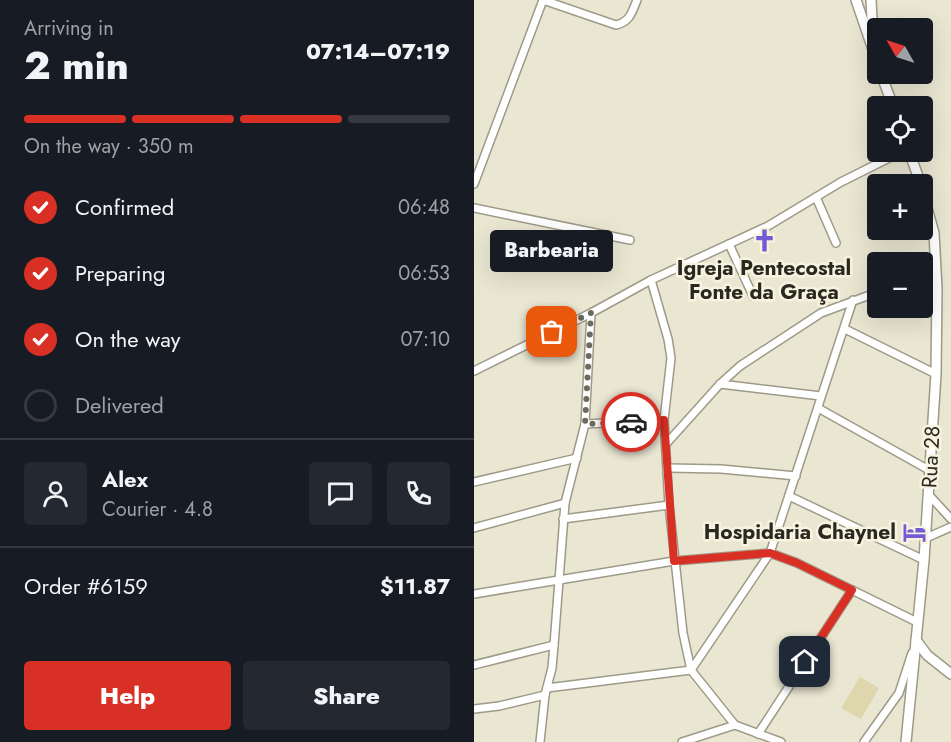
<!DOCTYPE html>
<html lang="en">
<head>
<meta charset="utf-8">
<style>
  body { margin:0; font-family:Jost,sans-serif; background:#242831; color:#f1f3f6; height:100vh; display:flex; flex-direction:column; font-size:22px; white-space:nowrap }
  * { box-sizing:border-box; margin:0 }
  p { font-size:20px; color:#9ea1a6 }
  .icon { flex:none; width:33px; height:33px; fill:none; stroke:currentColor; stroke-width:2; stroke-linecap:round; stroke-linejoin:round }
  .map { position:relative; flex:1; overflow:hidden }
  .panel { display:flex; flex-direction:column; background:#171b24; width:474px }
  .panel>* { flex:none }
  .needle { width:39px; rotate:309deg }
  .buttons { position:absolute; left:393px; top:18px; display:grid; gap:12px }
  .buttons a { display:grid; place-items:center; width:66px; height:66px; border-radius:6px; background:#171b24; box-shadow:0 6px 24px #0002; font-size:30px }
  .pin { position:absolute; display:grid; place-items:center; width:51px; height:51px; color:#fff; margin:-26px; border-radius:12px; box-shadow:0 3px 9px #0006 }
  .courier { position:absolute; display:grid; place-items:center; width:60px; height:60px; margin:-30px; border:4px solid #d93025; border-radius:50%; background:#fff; color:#222; box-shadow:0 2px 8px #0007 }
  .bubble { position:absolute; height:42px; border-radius:6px; background:#171b24; box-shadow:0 6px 24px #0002; font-size:20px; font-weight:800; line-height:42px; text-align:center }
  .overview em { font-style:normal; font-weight:800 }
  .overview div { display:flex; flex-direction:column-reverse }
  .overview { display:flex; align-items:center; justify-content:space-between; height:102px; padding:0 24px }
  h1 { font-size:39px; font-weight:800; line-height:45px }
  .bar { display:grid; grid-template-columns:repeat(4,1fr); gap:9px 6px; align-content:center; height:72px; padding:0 24px }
  .bar i { height:8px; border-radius:4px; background:#363941 }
  .bar .current { background:#d93025 }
  .bar p { grid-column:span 4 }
  .line { display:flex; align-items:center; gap:15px; padding:0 24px; border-top:2px solid #363941 }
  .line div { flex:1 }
  .round { display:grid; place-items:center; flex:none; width:63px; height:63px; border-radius:6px; background:#242831 }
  ol { padding:0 24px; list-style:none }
  li { display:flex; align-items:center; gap:18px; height:66px }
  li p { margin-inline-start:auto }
  li .icon { padding:6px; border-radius:50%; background:#d93025; color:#fff; stroke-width:4 }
  li:last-child { color:#9ea1a6 }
  li i { width:33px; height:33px; border:3px solid #363941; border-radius:50% }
  .cta { display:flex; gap:12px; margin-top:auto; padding:12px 24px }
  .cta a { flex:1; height:69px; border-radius:6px; background:#d93025; color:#fff; font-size:24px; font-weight:800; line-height:69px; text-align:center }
  .cta a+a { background:#242831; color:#f1f3f6 }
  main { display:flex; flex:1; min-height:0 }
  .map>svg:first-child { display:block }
</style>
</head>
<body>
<main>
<section class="panel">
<div class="overview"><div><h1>2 min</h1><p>Arriving in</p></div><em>07:14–07:19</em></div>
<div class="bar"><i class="current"></i><i class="current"></i><i class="current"></i><i></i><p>On the way · 350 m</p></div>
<ol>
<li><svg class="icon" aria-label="check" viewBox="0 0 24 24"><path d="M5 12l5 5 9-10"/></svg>Confirmed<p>06:48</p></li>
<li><svg class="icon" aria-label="check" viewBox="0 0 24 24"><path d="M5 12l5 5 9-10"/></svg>Preparing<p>06:53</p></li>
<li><svg class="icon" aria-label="check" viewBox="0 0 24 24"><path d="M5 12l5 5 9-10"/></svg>On the way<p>07:10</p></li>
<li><i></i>Delivered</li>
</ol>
<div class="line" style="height:108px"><a class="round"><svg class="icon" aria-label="person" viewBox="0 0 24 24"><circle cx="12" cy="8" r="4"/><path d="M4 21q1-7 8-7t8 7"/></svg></a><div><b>Alex</b><p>Courier · 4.8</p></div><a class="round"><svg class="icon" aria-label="chat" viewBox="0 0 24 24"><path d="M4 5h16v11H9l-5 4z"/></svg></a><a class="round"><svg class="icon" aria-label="phone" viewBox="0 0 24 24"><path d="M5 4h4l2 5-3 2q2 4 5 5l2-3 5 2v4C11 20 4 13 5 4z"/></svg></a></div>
<div class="line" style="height:78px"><div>Order #6159</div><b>$11.87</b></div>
<div class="cta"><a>Help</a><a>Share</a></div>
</section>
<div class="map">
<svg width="477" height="742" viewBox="0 0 477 742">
  <rect width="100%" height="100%" fill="#e9e6d2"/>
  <!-- grass -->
  <path fill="#ded7ae" d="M386,677L405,688L387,719L367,708Z"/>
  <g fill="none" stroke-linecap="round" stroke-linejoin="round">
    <defs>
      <g id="minor">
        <path d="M0,184L69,0L142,25C156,22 158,12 163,0"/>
        <path d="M342,197L362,243"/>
        <path d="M0,208L156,240"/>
        <path d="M255,244L279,296"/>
        <path d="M177,280L194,339L197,358L190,420L195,505L209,633L217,670L261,725L307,742"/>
        <path d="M448,289H463"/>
        <path d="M371,329L462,374"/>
        <path d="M0,371L117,313L177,280L294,226L367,182L427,152"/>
        <path d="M246,384L347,396"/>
        <path d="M344,408L455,470"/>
        <path d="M111,424L190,420"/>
        <path d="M192,444L246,384L266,366L347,313L404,292"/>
        <path d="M194,468L247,469L322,476"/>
        <path d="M0,482L103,458"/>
        <path d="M455,495L477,519"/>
        <path d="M315,496L450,560"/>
        <path d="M89,519L195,505"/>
        <path d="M0,528L91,503"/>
        <path d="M452,538L477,527"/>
        <path d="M0,594L200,561L296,553L323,563L443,622"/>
        <path d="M0,665L80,645"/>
        <path d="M73,688L217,670L296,553L379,300"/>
        <path d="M0,709L25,706L71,695"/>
        <path d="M284,734L378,590"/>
        <path d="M66,742L71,695L78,668L80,645L91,503L111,424L117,313"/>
        <path d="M208,742L261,725"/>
        <path d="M390,742L425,693L438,653"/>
      </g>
      <g id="tertiary">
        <path d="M382,0L404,64"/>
        <path d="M397,0L399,39"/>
        <path d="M407,74L419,106"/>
        <path d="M435,152L447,184"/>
        <path d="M442,640L453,655L477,674"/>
        <path d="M432,742L450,560L462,374L463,289L460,233L448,190"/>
      </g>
    </defs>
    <!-- minor casing -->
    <use href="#minor" stroke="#9e9a88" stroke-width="10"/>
    <!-- tertiary casing -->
    <use href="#tertiary" stroke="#9e9a88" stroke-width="12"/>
    <!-- minor -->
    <use href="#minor" stroke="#fff" stroke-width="7"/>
    <!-- tertiary -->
    <use href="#tertiary" stroke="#fff" stroke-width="9"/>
  </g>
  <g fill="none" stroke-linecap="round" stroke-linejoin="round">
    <!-- done -->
    <path stroke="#6d6a5f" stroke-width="6" stroke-dasharray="0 10.8" d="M78,332L117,313L111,424L157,422"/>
    <!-- route -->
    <path stroke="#d93025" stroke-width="8" d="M157,422L190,420L200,561L296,553L323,563L378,590L331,662"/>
  </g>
  <!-- icons -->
  <defs>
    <symbol id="church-bare" viewBox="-9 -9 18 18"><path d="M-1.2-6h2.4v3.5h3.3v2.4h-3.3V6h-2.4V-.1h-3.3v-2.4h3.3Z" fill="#725bd5" stroke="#f6f3df" stroke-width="2.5" paint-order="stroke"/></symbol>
    <symbol id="hotel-bare" viewBox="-9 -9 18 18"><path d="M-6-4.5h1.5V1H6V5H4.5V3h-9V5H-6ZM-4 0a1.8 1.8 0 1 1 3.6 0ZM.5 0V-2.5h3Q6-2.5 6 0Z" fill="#725bd5" stroke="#f6f3df" stroke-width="2.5" paint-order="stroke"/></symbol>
  </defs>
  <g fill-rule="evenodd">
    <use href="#church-bare" x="274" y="224" width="33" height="33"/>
    <use href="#hotel-bare" x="424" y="516" width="33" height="33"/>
  </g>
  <g text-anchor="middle" stroke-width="5" stroke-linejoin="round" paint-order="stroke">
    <!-- poi labels -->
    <g font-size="21" font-weight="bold" fill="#2a2821" stroke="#f6f3df">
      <text x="290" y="275">Igreja Pentecostal<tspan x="290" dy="24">Fonte da Graça</tspan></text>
      <text x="422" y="539" text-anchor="end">Hospidaria Chaynel</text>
    </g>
    <!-- street labels -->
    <g font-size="21" fill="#2a2821" stroke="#f6f3df">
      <text transform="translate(457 457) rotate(-87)" y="7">Rua 28</text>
    </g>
  </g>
</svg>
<div class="buttons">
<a><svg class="needle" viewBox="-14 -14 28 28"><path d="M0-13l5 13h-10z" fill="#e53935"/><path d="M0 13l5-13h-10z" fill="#9ea1a6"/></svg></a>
<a><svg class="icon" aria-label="locate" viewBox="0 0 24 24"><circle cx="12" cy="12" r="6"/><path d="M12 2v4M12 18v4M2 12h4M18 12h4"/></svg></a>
<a>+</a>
<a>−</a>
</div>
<div class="pin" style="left:78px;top:332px;background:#ea580c"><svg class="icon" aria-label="bag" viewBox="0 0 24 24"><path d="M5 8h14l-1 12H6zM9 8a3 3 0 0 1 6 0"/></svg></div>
<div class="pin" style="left:331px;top:662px;background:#1f2937"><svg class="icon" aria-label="home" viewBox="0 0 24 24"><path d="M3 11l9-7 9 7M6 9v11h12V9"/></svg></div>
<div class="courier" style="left:157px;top:422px"><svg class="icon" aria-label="car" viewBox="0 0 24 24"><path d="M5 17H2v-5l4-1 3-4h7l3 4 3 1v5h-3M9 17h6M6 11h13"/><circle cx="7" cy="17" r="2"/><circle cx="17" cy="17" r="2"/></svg></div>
<div class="bubble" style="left:16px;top:230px;width:123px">Barbearia</div>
</div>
</main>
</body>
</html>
